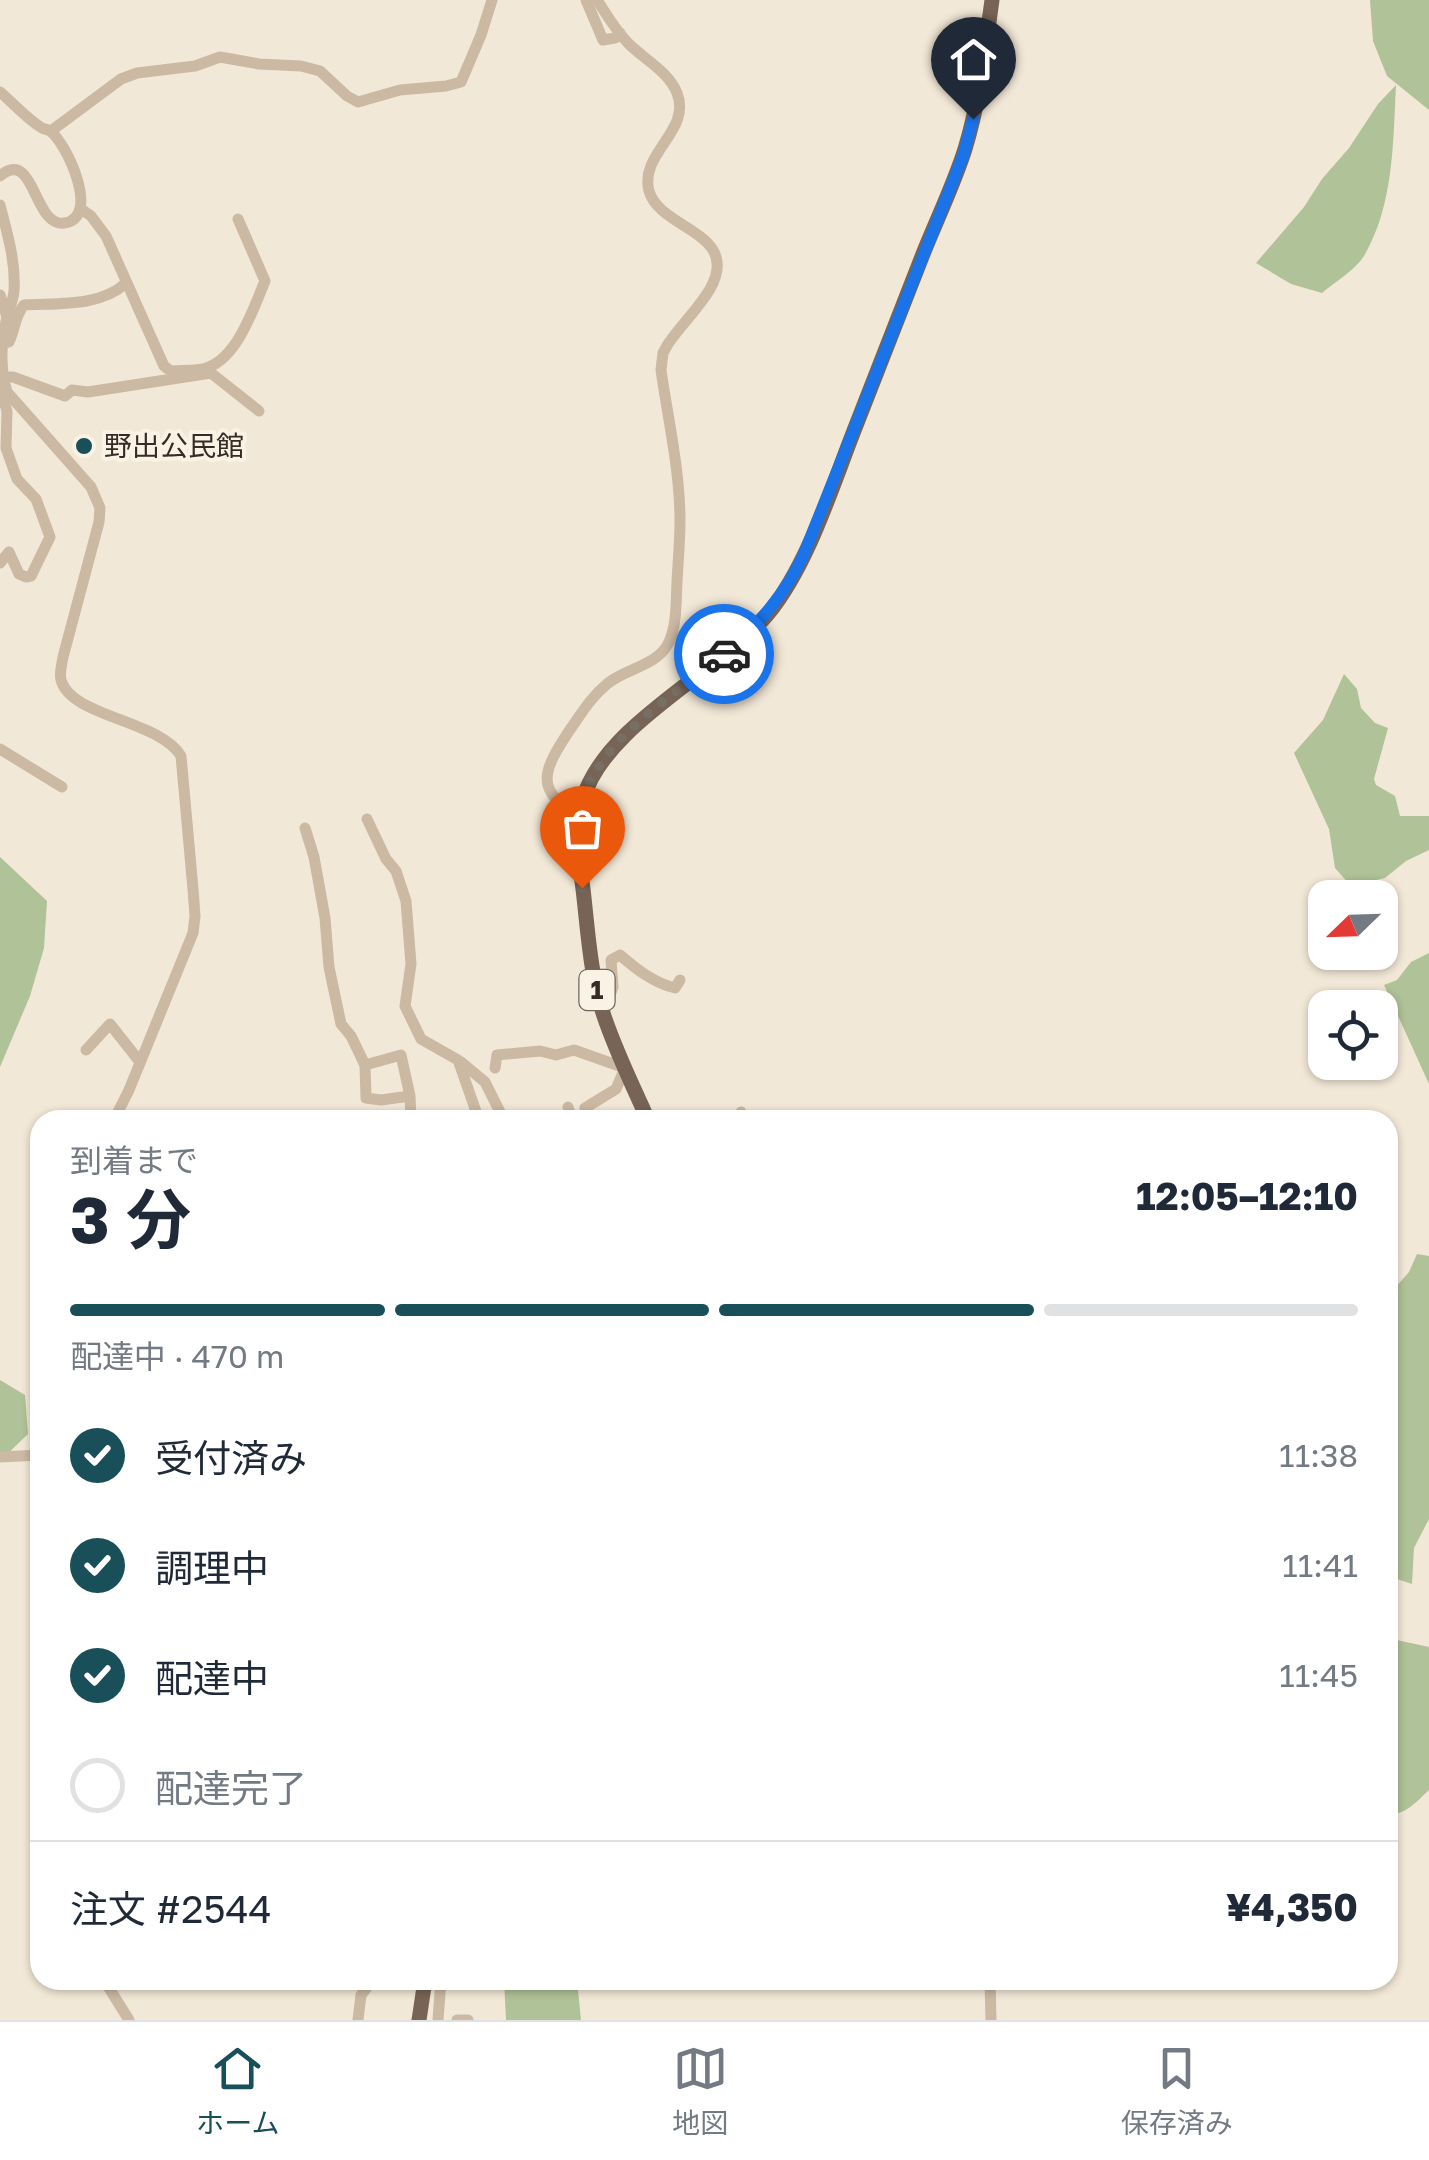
<!DOCTYPE html>
<html lang="ja">
<head>
<meta charset="utf-8">
<style>
  body { margin:0; font-family:"Golos Text","Noto Sans JP",sans-serif; background:#f6f6f7; color:#1f2937; height:100vh; display:flex; flex-direction:column; font-size:38px; white-space:nowrap }
  * { box-sizing:border-box; margin:0 }
  p { font-size:32px; color:#747a83 }
  .icon { flex:none; width:55px; height:55px; fill:none; stroke:currentColor; stroke-width:2; stroke-linecap:round; stroke-linejoin:round }
  .map { position:relative; flex:1; overflow:hidden }
  .details { position:absolute; left:30px; top:1110px; width:1368px; height:880px; display:flex; flex-direction:column; background:#fff; border-radius:30px; box-shadow:0 2px 8px #0004 }
  .details>* { flex:none }
  .needle { width:65px; rotate:247deg }
  .buttons { position:absolute; left:1308px; top:880px; display:grid; gap:20px }
  .buttons a { display:grid; place-items:center; width:90px; height:90px; border-radius:20px; background:#fff; box-shadow:0 2px 8px #0004; font-size:50px }
  .pin { position:absolute; display:grid; place-items:center; width:85px; height:85px; color:#fff; margin:-102px -42px; border-radius:50% 50% 50% 0; rotate:-45deg; box-shadow:0 0 10px #0007 }
  .pin .icon { rotate:45deg }
  .courier { position:absolute; display:grid; place-items:center; width:100px; height:100px; margin:-50px; border:8px solid #1a73e8; border-radius:50%; background:#fff; color:#222; box-shadow:0 2px 12px #0007 }
  .summary em { font-style:normal; font-weight:700 }
  .summary div { display:flex; flex-direction:column-reverse }
  .summary { display:flex; align-items:center; justify-content:space-between; height:170px; padding:0 40px }
  h1 { font-size:65px; font-weight:700; line-height:75px }
  .bar { display:grid; grid-template-columns:repeat(4,1fr); gap:15px 10px; align-content:center; height:120px; padding:0 40px }
  .bar i { height:12px; border-radius:8px; background:#e0e1e3 }
  .bar .active { background:#194f59 }
  .bar p { grid-column:span 4 }
  .line { display:flex; align-items:center; gap:25px; padding:0 40px; border-top:2px solid #e0e1e3 }
  .line div { flex:1 }
  ol { padding:0 40px; list-style:none }
  li { display:flex; align-items:center; gap:30px; height:110px }
  li p { margin-inline-start:auto }
  li .icon { padding:10px; border-radius:50%; background:#194f59; color:#fff; stroke-width:4 }
  li:last-child { color:#747a83 }
  li i { width:55px; height:55px; border:5px solid #e0e1e3; border-radius:50% }
  .menu { display:flex; justify-content:space-around; align-items:center; height:140px; border-top:2px solid #e0e1e3; background:#fff; font-size:28px; color:#747a83 }
  .menu a { display:grid; justify-items:center; gap:5px }
  .menu .active { color:#194f59 }
  .map>svg:first-child { display:block }
</style>
</head>
<body>
<div class="map">
<svg width="1429" height="2020" viewBox="0 0 1429 2020">
  <rect width="100%" height="100%" fill="#f2e8d7"/>
  <!-- green -->
  <g fill="#b0c297">
    <path d="M1370,0H1429V110L1387,76L1373,41Z"/>
    <path d="M1396,85C1393,142 1394,205 1364,256C1355,270 1335,282 1322,293L1291,284L1256,263L1304,207L1322,179L1349,148L1378,104Z"/>
    <path d="M1344,674L1357,689L1361,708L1375,723L1388,728L1374,779L1376,785L1395,796L1400,816H1429V850L1406,861L1385,878L1351,886L1335,868L1329,829L1294,753L1323,720Z"/>
    <path d="M0,857L47,901L44,948L30,996L0,1067Z"/>
    <path d="M1429,953V1084L1384,985L1397,980L1411,962Z"/>
    <path d="M1417,1254L1429,1256V1519L1414,1548L1412,1584L1388,1576V1296L1409,1272Z"/>
    <path d="M0,1380L25,1395L28,1434L0,1461Z"/>
    <path d="M1392,1639L1429,1647V1790C1417,1801 1405,1816 1388,1814V1641Z"/>
    <path d="M504,1980H577L581,2020H506Z"/>
  </g>
  <g fill="none" stroke-linecap="round" stroke-linejoin="round">
    <!-- minor -->
    <g stroke="#cbb9a3" stroke-width="11">
      <path d="M586,0L603,40L615,38L620,33"/>
      <path d="M0,92C13,103 28,120 42,128C44,129 47,129 50,131C66,142 102,218 64,223C33,227 35,147 0,176"/>
      <path d="M51,131L121,79L137,73L195,66L220,57L259,64L301,66L320,71L347,96L358,102L400,90L446,86L461,82L481,35L492,0"/>
      <path d="M0,205C7,233 16,261 14,291C13,302 8,311 6,321C1,344 0,369 7,392L91,487L100,508L99,522L63,657C62,664 59,673 61,680C71,717 159,720 181,756L193,889L195,916L193,933L129,1090L114,1120"/>
      <path d="M81,209L91,216L106,236L164,366L171,371C181,370 193,371 203,369C237,361 253,309 265,281L238,219"/>
      <path d="M0,295L7,317"/>
      <path d="M5,343L9,342C15,330 15,315 24,305C58,303 100,307 126,283"/>
      <path d="M1,377H13L65,396L72,390L88,392L211,373L259,411"/>
      <path d="M0,563L9,552L19,574L26,577L31,576L50,537L36,499L17,479L6,448L7,411L1,391L2,388"/>
      <path d="M0,749L62,787"/>
      <path d="M580,816C531,791 545,768 569,731C581,714 591,697 607,684C626,668 658,666 669,642C677,624 676,601 677,582C678,562 680,541 680,521C680,471 668,419 661,370L663,353L668,344C681,325 699,308 710,289C742,232 660,230 649,191C639,153 692,131 677,93C669,72 644,59 629,44C616,31 607,15 597,0"/>
      <path d="M367,819L386,859L396,871L406,901L411,964L405,1006L421,1039L458,1060L479,1120"/>
      <path d="M305,828L314,857L325,918L329,967L341,1024L351,1036L365,1065"/>
      <path d="M603,1014L613,987L611,960L620,955C636,969 654,983 675,988L680,980"/>
      <path d="M86,1050L110,1024L140,1062"/>
      <path d="M461,1062L485,1082L504,1120"/>
      <path d="M495,1068L497,1055L540,1051L556,1055L574,1050L625,1068L616,1089L585,1108L590,1120"/>
      <path d="M410,1096L381,1100L366,1098L365,1065L401,1055L410,1096L411,1120"/>
      <path d="M568,1107L572,1120"/>
      <path d="M738,1120L741,1112"/>
      <path d="M0,1457L40,1455"/>
      <path d="M104,1980L129,2020"/>
      <path d="M990,1980L991,2020"/>
      <path d="M358,2020L361,1995L373,1980"/>
      <path d="M438,2020L441,1980"/>
      <path d="M457,2020H468"/>
    </g>
    <!-- major -->
    <g stroke="#786456" stroke-width="15">
      <path d="M648,1120C633,1086 616,1052 604,1016C590,975 588,931 583,889C579,859 575,828 583,799C605,724 717,674 768,614C809,564 833,483 857,423C879,367 901,310 923,254C937,219 954,184 965,149C980,100 985,50 992,0"/>
      <path d="M419,2020L425,1980"/>
    </g>
  </g>
  <g fill="none" stroke-linecap="round" stroke-linejoin="round">
    <!-- done -->
    <path stroke="#776e64" stroke-width="10" stroke-dasharray="0 18" d="M582,888C579,863 576,837 581,811C593,741 674,697 724,654"/>
    <!-- route -->
    <path stroke="#1a73e8" stroke-width="12" d="M724,654C758,625 785,595 804,554L963,156L973,119"/>
  </g>
  <!-- markers -->
  <circle fill="#194f59" stroke="#faf2e4" stroke-width="4" cx="84" cy="446" r="10"/>
  <g text-anchor="middle" stroke-width="8" stroke-linejoin="round" paint-order="stroke">
    <!-- shield labels -->
    <rect fill="#faf2e4" stroke="#70675f" stroke-width="2.5" x="579.5" y="970" width="35" height="40" rx="8"/>
    <g font-size="25" font-weight="bold" fill="#352c26">
      <text x="597" y="999">1</text>
    </g>
    <!-- poi labels -->
    <g font-size="28" fill="#352c26" stroke="#faf2e4" text-anchor="start">
      <text x="104" y="456">野出公民館</text>
    </g>
  </g>
</svg>
<div class="buttons">
<a><svg class="needle" viewBox="-14 -14 28 28"><path d="M0-13l5 13h-10z" fill="#e53935"/><path d="M0 13l5-13h-10z" fill="#747a83"/></svg></a>
<a><svg class="icon" aria-label="locate" viewBox="0 0 24 24"><circle cx="12" cy="12" r="6"/><path d="M12 2v4M12 18v4M2 12h4M18 12h4"/></svg></a>
</div>
<div class="pin" style="left:582px;top:888px;background:#ea580c"><svg class="icon" aria-label="bag" viewBox="0 0 24 24"><path d="M5 8h14l-1 12H6zM9 8a3 3 0 0 1 6 0"/></svg></div>
<div class="pin" style="left:973px;top:119px;background:#1f2937"><svg class="icon" aria-label="home" viewBox="0 0 24 24"><path d="M3 11l9-7 9 7M6 9v11h12V9"/></svg></div>
<div class="courier" style="left:724px;top:654px"><svg class="icon" aria-label="car" viewBox="0 0 24 24"><path d="M5 17H2v-5l4-1 3-4h7l3 4 3 1v5h-3M9 17h6M6 11h13"/><circle cx="7" cy="17" r="2"/><circle cx="17" cy="17" r="2"/></svg></div>
<section class="details">
<div class="summary"><div><h1>3 分</h1><p>到着まで</p></div><em>12:05–12:10</em></div>
<div class="bar"><i class="active"></i><i class="active"></i><i class="active"></i><i></i><p>配達中 · 470 m</p></div>
<ol>
<li><svg class="icon" aria-label="check" viewBox="0 0 24 24"><path d="M5 12l5 5 9-10"/></svg>受付済み<p>11:38</p></li>
<li><svg class="icon" aria-label="check" viewBox="0 0 24 24"><path d="M5 12l5 5 9-10"/></svg>調理中<p>11:41</p></li>
<li><svg class="icon" aria-label="check" viewBox="0 0 24 24"><path d="M5 12l5 5 9-10"/></svg>配達中<p>11:45</p></li>
<li><i></i>配達完了</li>
</ol>
<div class="line" style="height:130px"><div>注文 #2544</div><b>¥4,350</b></div>
</section>
</div>
<nav class="menu">
<a class="active"><svg class="icon" aria-label="home" viewBox="0 0 24 24"><path d="M3 11l9-7 9 7M6 9v11h12V9"/></svg>ホーム</a>
<a><svg class="icon" aria-label="map" viewBox="0 0 24 24"><path d="M3 6l6-2 6 2 6-2v14l-6 2-6-2-6 2zM9 4v14M15 6v14"/></svg>地図</a>
<a><svg class="icon" aria-label="saved" viewBox="0 0 24 24"><path d="M7 4h10v16l-5-4-5 4z"/></svg>保存済み</a>
</nav>
</body>
</html>
